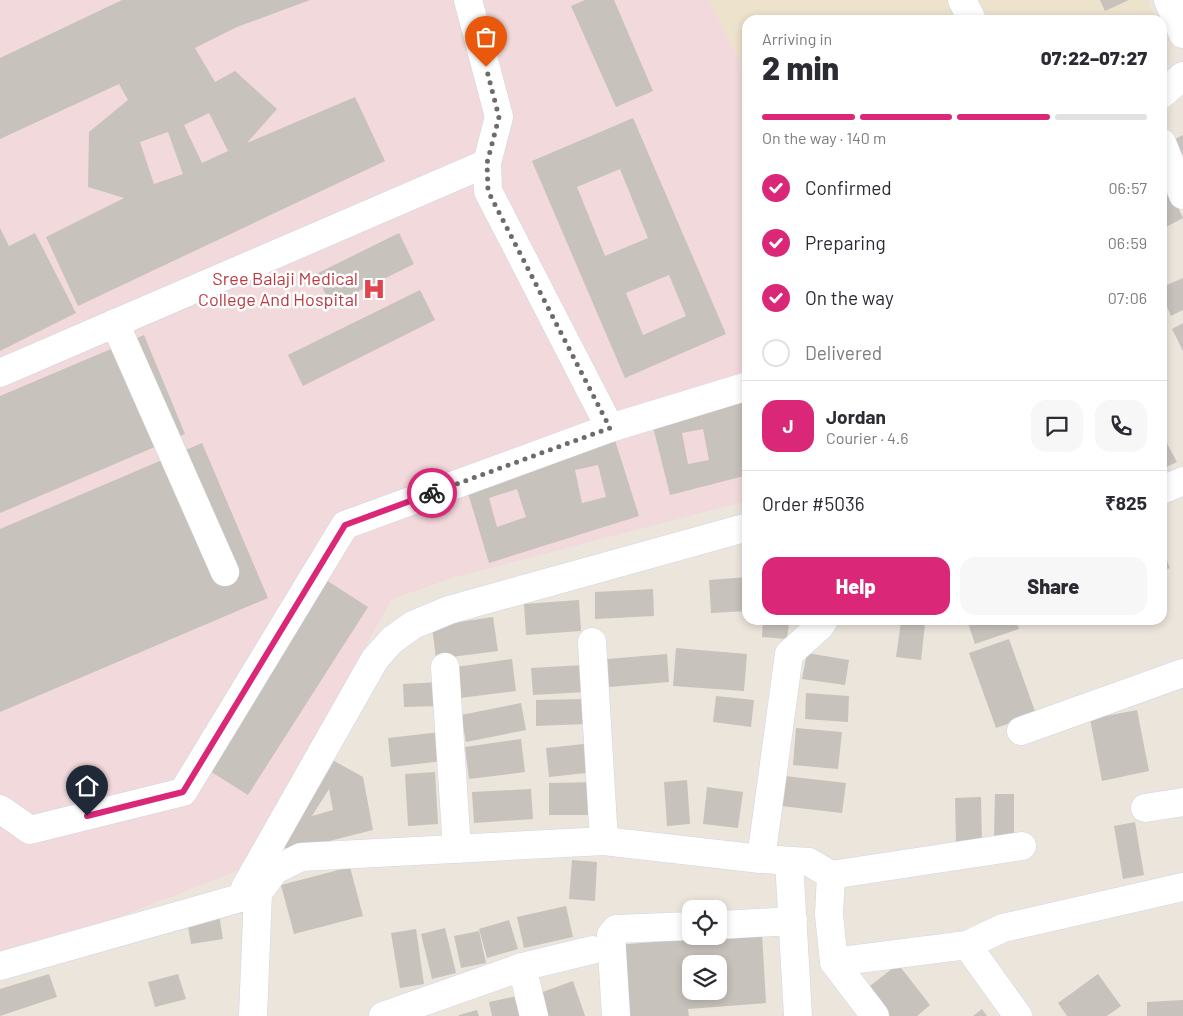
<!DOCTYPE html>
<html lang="en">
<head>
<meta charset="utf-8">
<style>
  body { margin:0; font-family:Barlow,sans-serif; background:#f7f7f7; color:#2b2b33; height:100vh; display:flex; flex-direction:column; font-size:19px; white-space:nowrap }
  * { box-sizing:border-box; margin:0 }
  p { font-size:16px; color:#7c7c81 }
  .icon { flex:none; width:28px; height:28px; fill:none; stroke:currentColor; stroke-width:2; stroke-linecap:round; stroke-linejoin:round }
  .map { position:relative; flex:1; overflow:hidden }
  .side { position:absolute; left:742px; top:15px; width:425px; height:610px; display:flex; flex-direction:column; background:#fff; border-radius:15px; box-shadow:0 2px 8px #0003 }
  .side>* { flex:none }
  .tools { position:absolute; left:682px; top:900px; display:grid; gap:10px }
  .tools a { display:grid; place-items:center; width:45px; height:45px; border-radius:10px; background:#fff; box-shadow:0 2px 8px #0003; font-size:25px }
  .pin { position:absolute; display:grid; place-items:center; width:42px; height:42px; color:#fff; margin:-51px -21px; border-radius:50% 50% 50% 0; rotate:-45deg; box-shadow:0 0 5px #0007 }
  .pin .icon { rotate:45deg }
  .courier { position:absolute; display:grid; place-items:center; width:50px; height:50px; margin:-25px; border:4px solid #db2777; border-radius:50%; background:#fff; color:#222; box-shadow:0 1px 6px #0007 }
  .summary em { font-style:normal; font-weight:800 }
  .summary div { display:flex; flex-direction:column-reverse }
  .summary { display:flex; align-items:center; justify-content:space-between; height:85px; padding:0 20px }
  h1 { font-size:32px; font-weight:800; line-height:38px }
  .bar { display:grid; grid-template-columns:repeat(4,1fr); gap:8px 5px; align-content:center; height:60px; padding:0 20px }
  .bar i { height:6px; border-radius:4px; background:#e1e1e2 }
  .bar .selected { background:#db2777 }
  .bar p { grid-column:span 4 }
  .line { display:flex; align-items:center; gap:12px; padding:0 20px; border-top:1px solid #e1e1e2 }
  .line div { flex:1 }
  .round { display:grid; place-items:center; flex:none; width:52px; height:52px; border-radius:15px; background:#f7f7f7 }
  ol { padding:0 20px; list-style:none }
  li { display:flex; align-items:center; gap:15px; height:55px }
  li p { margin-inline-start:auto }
  li .icon { padding:5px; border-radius:50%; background:#db2777; color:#fff; stroke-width:4 }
  li:last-child { color:#7c7c81 }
  li i { width:28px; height:28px; border:2px solid #e1e1e2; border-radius:50% }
  .primary-button { display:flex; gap:10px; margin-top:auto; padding:10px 20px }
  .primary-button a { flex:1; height:58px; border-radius:15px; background:#db2777; color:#fff; font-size:20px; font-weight:800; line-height:58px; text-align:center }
  .primary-button a+a { background:#f7f7f7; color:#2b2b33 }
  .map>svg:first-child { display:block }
</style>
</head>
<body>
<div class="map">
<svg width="1183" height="1016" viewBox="0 0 1183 1016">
  <rect width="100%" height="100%" fill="#ece5dc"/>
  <!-- education -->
  <path fill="#ede2cc" d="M709,0H1148L1156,20H748L747,76Z"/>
  <!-- medical -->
  <path fill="#f2d9db" d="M0,0H709L747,76V501L455,577L392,599L240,870L0,963Z"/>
  <!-- building -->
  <g fill="#c7c2bc" fill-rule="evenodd">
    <path d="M122,0H310L237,27L195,48L215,82L235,71L277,109L247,143L355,97L385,161L78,306L46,237L124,198L88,187L89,132L128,100L119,84L0,139V58ZM209,113L228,151L202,163L184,125ZM168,132L183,174L154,184L140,142Z"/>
    <path d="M585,0H614L653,91L616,107L571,6Z"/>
    <path d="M1100,0H1129L1105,11Z"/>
    <path d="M633,118L726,334L625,378L532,161ZM620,169L648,238L605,256L577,187ZM669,275L686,316L643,335L626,293Z"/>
    <path d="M1183,135V156L1175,139Z"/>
    <path d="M1169,188L1183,218L1162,229V192Z"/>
    <path d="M0,228L9,246L35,233L76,313L0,351Z"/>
    <path d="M399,233L414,264L331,305L316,274Z"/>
    <path d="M1183,278V310L1171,316L1162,296V287Z"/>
    <path d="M420,290L435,320L303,386L288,355Z"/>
    <path d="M1183,323V351L1172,329Z"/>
    <path d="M144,335L185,434L0,513V396Z"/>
    <path d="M748,386V475L670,495L649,411ZM703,429L709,460L688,464L682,433Z"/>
    <path d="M1162,434L1177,462L1162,469Z"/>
    <path d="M614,437L639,516L489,563L465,483ZM598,465L606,497L582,503L575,470ZM517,489L526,517L497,527L489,498Z"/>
    <path d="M202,443L268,598L0,712V529Z"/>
    <path d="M1162,549L1170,568L1162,571Z"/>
    <path d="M748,577V611L711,613L709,580Z"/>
    <path d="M323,578L368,607L248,795L202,766Z"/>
    <path d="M653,589L654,616L595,619V592Z"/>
    <path d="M579,600L581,631L526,635L524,604Z"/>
    <path d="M493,617L498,651L436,659L432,626Z"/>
    <path d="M967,620H1016L1019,629L975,644Z"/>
    <path d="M763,621L789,623L787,639L762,637Z"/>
    <path d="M901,622L925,624L921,660L896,657Z"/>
    <path d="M1009,639L1036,714L996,728L969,653Z"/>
    <path d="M676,648L747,654L744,691L673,686Z"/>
    <path d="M807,653L849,660L845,685L802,679Z"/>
    <path d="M667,654L669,682L609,687L607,659Z"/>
    <path d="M512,659L516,691L460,698L456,667Z"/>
    <path d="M584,665L586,692L533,695L531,668Z"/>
    <path d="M441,682V706L404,707L403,684Z"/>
    <path d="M806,693L849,696L848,722L805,719Z"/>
    <path d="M716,696L754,700L751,727L713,722Z"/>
    <path d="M585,699L586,724L536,726V700Z"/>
    <path d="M521,703L526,730L466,742L461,715Z"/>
    <path d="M1137,710L1149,771L1102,781L1090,719Z"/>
    <path d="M796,728L842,732L838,769L793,765Z"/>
    <path d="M440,732L443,761L391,767L388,738Z"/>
    <path d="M521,739L525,772L469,779L465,747Z"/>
    <path d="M593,743L595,772L549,777L546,748Z"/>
    <path d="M329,758L363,777L373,830L294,850L274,845ZM329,789L333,810L312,816Z"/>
    <path d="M435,772L438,824L408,826L405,774Z"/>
    <path d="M785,776L846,783L842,813L781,806Z"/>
    <path d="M687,780L690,824L667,826L664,782Z"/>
    <path d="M597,782V815H549V783Z"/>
    <path d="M707,787L743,792L738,828L703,824Z"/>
    <path d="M531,789L533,819L474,823L472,792Z"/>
    <path d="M995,794H1014V836H994Z"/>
    <path d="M981,797L982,842L956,843L955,798Z"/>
    <path d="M1135,822L1144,875L1123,879L1114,826Z"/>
    <path d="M572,860L597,862L595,901L569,899Z"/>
    <path d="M350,867L363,916L294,934L281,885Z"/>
    <path d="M566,906L573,937L524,948L517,917Z"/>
    <path d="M219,915L223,939L191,944L187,921Z"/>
    <path d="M509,920L518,949L487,958L479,929Z"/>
    <path d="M445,928L456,973L432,979L421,934Z"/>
    <path d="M416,929L424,984L400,988L391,933Z"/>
    <path d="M479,931L486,963L461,968L454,936Z"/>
    <path d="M762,933L766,1003L688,1009L689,1016H623L617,945ZM691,964H719V991H691Z"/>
    <path d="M898,964L930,1005L917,1016H879L861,993Z"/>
    <path d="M49,974L57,997L0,1016V989Z"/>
    <path d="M178,974L186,999L155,1007L148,982Z"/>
    <path d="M1098,974L1121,1006L1107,1016H1067L1058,1003Z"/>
    <path d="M573,981L585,1016H545L537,994Z"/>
    <path d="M522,995L526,1016H492L489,1002Z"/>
    <path d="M1183,1000V1016H1147V1002Z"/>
    <path d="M982,1009L987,1016H973Z"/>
    <path d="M477,1010L479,1016H459V1015Z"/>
  </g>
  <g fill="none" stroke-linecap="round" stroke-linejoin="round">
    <defs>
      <g id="minor">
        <path d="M468,0L499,117L487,163L488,191L610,428"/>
        <path d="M962,0L972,20"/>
        <path d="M1168,0L1183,34"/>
        <path d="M1162,94L1183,76"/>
        <path d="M1162,143L1183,195"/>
        <path d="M115,323L225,572"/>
        <path d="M0,373L487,163"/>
        <path d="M1162,490L1183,481"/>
        <path d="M592,642L604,841"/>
        <path d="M445,667L457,849"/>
        <path d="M1021,731L1183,673"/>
        <path d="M1145,808L1183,802"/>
        <path d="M0,809L30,830L183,792L345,525L610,428L748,386"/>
        <path d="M761,859L789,654L820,626L824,620"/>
        <path d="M789,861L798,1016"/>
        <path d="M831,875L1022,846"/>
        <path d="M245,888L375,659L392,640L413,625L449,610L748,527"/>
        <path d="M719,925L793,921"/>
        <path d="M967,945L1018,1016"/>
        <path d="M834,962L875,1016"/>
        <path d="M0,966L258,893"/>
        <path d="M522,967L534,1016"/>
        <path d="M253,1016L258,893L275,870L301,857L604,841L761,859L809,862L831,875L829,915L834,962L967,945L1003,928L1183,887"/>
        <path d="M383,1016L522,967L592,950"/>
        <path d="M616,1016L611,935L616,929L691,926"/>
      </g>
    </defs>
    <!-- minor casing -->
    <use href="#minor" stroke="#d1d5e2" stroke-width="29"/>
    <!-- minor -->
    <use href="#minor" stroke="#fff" stroke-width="28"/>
  </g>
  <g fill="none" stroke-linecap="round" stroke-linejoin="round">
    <!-- done -->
    <path stroke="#6e6b68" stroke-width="5" stroke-dasharray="0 9" d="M432,493L610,428L488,191L487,163L499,117L486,67"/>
    <!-- route -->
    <path stroke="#db2777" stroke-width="6" d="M87,816L183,792L345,525L432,493"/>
  </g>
  <!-- icons -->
  <defs>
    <symbol id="hospital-bare" viewBox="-9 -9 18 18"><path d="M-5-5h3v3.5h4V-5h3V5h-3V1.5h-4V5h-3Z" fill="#e0444e" stroke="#fff" stroke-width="2.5" paint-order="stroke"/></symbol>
  </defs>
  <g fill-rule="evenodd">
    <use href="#hospital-bare" x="358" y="273" width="32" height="32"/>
  </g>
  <g text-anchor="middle" stroke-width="5" stroke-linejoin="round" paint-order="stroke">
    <!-- health labels -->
    <g font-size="18" fill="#be3a42" stroke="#fff" text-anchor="end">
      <text x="358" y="285">Sree Balaji Medical<tspan x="358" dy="21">College And Hospital</tspan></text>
    </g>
  </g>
</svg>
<div class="tools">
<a><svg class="icon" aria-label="locate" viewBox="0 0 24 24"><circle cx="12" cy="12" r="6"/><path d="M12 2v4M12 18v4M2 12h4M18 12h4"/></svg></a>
<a><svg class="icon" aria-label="layers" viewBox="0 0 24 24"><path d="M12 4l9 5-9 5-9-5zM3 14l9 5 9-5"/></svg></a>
</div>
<div class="pin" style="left:486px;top:67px;background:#ea580c"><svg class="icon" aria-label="bag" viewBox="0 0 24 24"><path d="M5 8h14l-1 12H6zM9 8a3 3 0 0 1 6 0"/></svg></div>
<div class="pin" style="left:87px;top:816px;background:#1f2937"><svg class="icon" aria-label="home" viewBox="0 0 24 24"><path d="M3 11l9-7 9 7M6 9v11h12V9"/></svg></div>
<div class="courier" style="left:432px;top:493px"><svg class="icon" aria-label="bike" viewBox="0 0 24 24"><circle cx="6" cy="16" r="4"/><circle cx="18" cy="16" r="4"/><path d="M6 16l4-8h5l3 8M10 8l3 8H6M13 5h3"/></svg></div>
<section class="side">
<div class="summary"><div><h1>2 min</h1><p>Arriving in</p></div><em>07:22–07:27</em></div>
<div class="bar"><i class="selected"></i><i class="selected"></i><i class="selected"></i><i></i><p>On the way · 140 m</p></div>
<ol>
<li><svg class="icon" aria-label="check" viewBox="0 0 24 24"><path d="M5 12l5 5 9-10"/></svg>Confirmed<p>06:57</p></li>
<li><svg class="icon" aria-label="check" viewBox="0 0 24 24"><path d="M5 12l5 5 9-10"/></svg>Preparing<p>06:59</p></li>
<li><svg class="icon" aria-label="check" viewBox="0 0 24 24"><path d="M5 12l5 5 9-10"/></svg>On the way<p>07:06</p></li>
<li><i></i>Delivered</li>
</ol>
<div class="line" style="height:90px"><b class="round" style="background:#db2777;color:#fff">J</b><div><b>Jordan</b><p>Courier · 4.6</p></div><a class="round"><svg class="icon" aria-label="chat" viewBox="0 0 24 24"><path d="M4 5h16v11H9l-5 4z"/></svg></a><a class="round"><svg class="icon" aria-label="phone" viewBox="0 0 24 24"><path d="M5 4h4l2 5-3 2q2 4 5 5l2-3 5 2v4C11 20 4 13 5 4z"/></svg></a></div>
<div class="line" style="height:65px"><div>Order #5036</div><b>₹825</b></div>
<div class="primary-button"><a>Help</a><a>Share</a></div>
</section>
</div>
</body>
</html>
